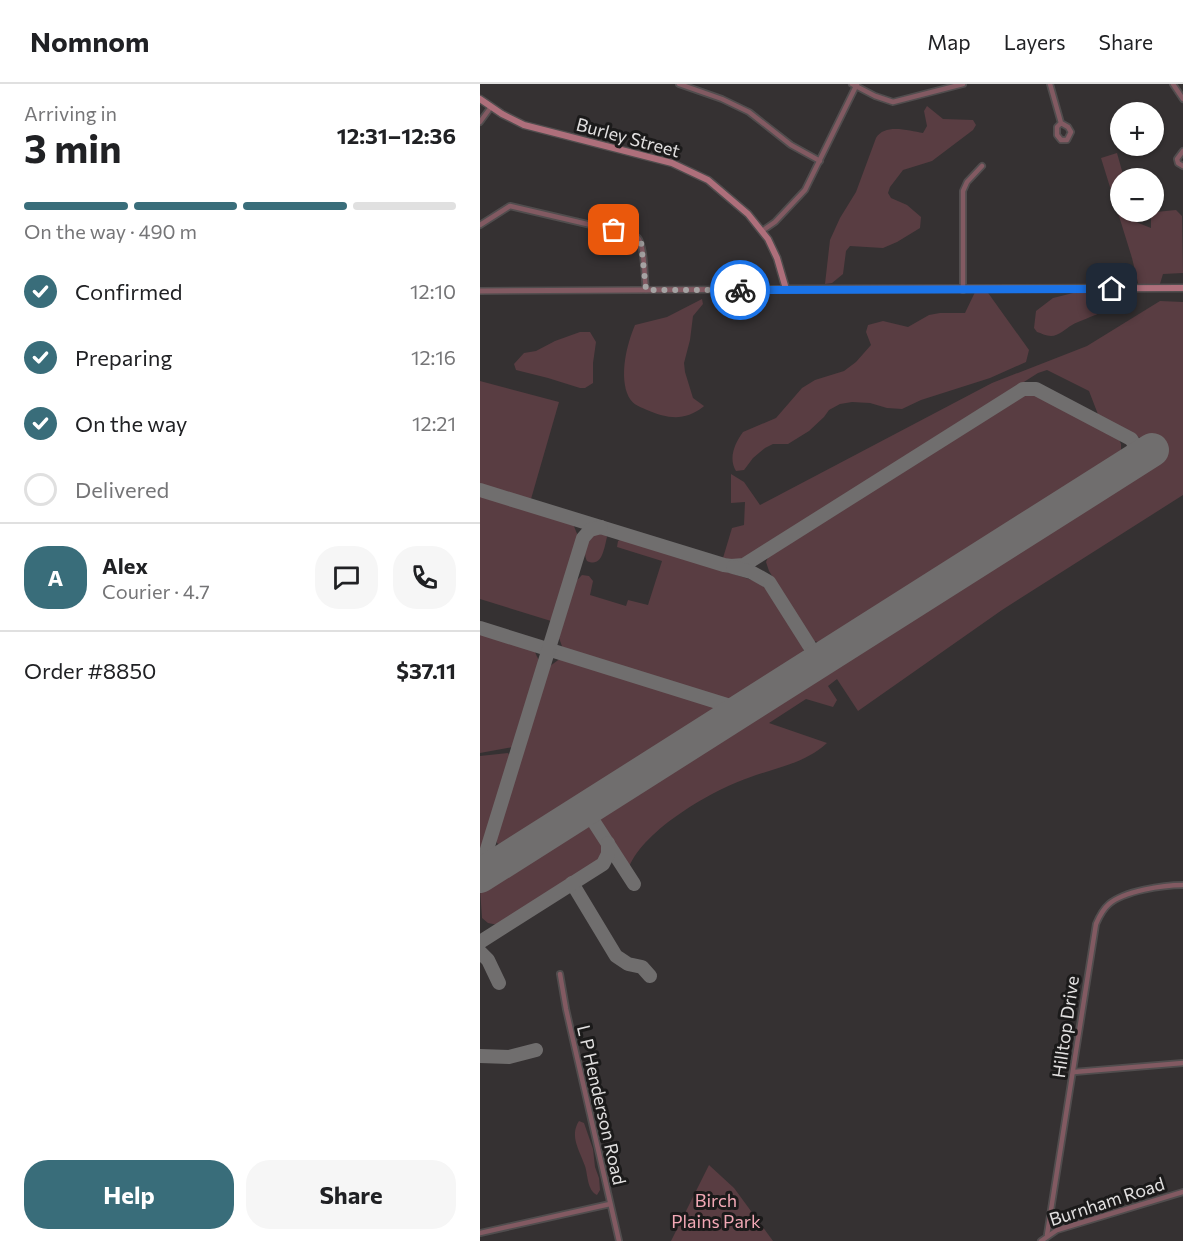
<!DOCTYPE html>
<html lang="en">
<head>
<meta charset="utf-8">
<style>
  body { margin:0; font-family:Commissioner,sans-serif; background:#f6f6f6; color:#202124; height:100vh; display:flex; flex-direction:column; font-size:22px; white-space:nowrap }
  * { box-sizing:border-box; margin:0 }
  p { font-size:20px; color:#757577 }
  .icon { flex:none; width:33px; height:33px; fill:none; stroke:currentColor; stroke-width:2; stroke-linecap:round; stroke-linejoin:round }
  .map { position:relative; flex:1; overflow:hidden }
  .sheet { display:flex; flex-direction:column; background:#fff; width:480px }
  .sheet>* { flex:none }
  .buttons { position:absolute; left:630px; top:18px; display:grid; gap:12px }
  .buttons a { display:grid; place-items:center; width:54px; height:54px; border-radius:50%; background:#fff; box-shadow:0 2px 4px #0004; font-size:30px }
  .pin { position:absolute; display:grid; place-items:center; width:51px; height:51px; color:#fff; margin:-26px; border-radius:12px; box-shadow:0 3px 9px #0006 }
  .courier { position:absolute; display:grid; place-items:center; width:60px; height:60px; margin:-30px; border:4px solid #1a73e8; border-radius:50%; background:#fff; color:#222; box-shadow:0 2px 8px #0007 }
  .head em { font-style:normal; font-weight:700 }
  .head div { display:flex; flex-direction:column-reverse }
  .head { display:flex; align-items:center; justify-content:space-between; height:102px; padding:0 24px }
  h1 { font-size:39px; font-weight:700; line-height:45px }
  .bar { display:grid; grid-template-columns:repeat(4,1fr); gap:9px 6px; align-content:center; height:72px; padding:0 24px }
  .bar i { height:8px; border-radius:4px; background:#e0e0e0 }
  .bar .selected { background:#396d7a }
  .bar p { grid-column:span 4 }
  .line { display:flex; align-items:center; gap:15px; padding:0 24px; border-top:2px solid #e0e0e0 }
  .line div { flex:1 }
  .round { display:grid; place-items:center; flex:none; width:63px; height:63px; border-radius:24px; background:#f6f6f6 }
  ol { padding:0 24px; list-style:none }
  li { display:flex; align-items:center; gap:18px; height:66px }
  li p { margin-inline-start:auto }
  li .icon { padding:6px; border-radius:50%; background:#396d7a; color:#fff; stroke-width:4 }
  li:last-child { color:#757577 }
  li i { width:33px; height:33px; border:3px solid #e0e0e0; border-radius:50% }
  .button { display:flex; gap:12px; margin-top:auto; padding:12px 24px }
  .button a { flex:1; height:69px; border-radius:24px; background:#396d7a; color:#fff; font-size:24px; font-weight:700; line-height:69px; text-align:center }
  .button a+a { background:#f6f6f6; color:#202124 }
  header { display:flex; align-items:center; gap:36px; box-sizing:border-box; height:84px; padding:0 30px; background:#fff; border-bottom:2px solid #e0e0e0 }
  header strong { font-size:28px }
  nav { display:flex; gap:33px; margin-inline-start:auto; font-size:21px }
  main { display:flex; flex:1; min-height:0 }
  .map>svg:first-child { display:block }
</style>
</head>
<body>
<header>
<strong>Nomnom</strong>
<nav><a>Map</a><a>Layers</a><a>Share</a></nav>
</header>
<main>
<section class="sheet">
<div class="head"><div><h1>3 min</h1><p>Arriving in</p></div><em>12:31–12:36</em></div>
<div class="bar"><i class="selected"></i><i class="selected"></i><i class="selected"></i><i></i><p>On the way · 490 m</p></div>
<ol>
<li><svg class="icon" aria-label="check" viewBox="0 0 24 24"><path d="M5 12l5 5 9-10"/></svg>Confirmed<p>12:10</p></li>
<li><svg class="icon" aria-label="check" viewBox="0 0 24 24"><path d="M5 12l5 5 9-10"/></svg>Preparing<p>12:16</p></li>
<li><svg class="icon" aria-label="check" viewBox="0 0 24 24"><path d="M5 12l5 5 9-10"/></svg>On the way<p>12:21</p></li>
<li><i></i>Delivered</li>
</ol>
<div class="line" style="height:108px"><b class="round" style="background:#396d7a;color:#fff">A</b><div><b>Alex</b><p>Courier · 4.7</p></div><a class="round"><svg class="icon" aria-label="chat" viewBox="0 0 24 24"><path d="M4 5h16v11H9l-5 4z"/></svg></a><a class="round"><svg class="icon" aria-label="phone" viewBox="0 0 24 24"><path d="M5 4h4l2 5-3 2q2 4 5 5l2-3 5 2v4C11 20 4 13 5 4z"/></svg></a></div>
<div class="line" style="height:78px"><div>Order #8850</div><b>$37.11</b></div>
<div class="button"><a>Help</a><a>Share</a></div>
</section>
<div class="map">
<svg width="703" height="1157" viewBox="0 0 703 1157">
  <rect width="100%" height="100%" fill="#353132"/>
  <!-- green -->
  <g fill="#593d42">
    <path d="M447,22L463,35L493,36L496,41L493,46L452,77L423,86L410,103L408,109L411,114L427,121L441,133L440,144L417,158L403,164L370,162L366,167L363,190L352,199L345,200L350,156L360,134L376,108L396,54C405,39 429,47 443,49L447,42L444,27Z"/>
    <path d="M637,69L644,94H640V128H653L656,138L671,144V134L676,128L696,126L702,132L703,189L683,190L679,203H659L652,174L621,74Z"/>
    <path d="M496,206H506L549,266L546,278L510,294L441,316L422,325L407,324L390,319L372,318L360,320L349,326L344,333L329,347L308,360H293L285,364L273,374L264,386L256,387C248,374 255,359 263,348L296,334L322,304L335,296L364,287L376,278L391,261L386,248L388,241L403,237L428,243L449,231L460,229H485Z"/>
    <path d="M597,208L634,211L635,213C629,230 606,233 592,241C585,245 579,252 571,252C566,252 561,249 557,248L554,244L556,227L573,214Z"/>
    <path d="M222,215L223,220L213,232L210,256L204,279L205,288L213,314L224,322L223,323C205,337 188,335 167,326C158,322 151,320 147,309C140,288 147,260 155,241L187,233Z"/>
    <path d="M680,217L703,218V411L522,526L378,627L357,595L348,602L357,616L353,623L326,615L289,639L347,659C324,680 297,683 268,694C231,707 165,745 149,783L121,741V733L126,726L678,375L664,356L619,333L609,307L567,286L558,289L262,477L243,474L252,444L264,441L265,418L251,419V390L264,398L280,421L512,299L607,262Z"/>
    <path d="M100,248H110L116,258L113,279V299L105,304H100L68,294L36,286L34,280L44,269L56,267L75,257Z"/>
    <path d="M0,297L79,318L51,415L0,400Z"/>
    <path d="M544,309H552L638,353L641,360V370L345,560L334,557L289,487L286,478L289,471Z"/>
    <path d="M0,411L93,440L98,452L71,537L0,515Z"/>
    <path d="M118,448L125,449L127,453C124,465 122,484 107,477C102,467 107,452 118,448Z"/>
    <path d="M143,454L278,498L289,507L323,562L324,569L321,575L257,616L252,617L83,565L79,554L96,497L102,491L109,492L113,497L110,511L146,522L148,516L168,521L182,477L137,463L138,457Z"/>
    <path d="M0,548L50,564L55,568L59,577L33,663L0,669Z"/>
    <path d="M81,574L231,620L236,626L234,629L24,762H21L17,759L16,755L70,582Z"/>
    <path d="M28,669L30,672L0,769V672Z"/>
    <path d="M103,742L111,743C120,755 127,764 117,778L18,841L8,839L2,834L0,805Z"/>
    <path d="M99,1037L104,1039L113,1065L115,1083L119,1094L120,1106L117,1111C107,1106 108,1091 105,1082C100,1067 89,1052 99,1037Z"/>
    <path d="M229,1081L254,1104L293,1157H191Z"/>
  </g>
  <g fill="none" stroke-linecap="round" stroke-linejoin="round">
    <!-- taxiway -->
    <g stroke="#706e6e" stroke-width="14">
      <path d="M0,406L244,481L251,482L264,481L543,305H556L651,355L657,364L653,377"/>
      <path d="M253,483L271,488L289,498L339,577"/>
      <path d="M0,544L263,626"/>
      <path d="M114,720L111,728L112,735L154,800"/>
      <path d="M8,764C9,775 17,777 27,775"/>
      <path d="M0,788L103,454L110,446L121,443"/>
      <path d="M92,799L136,872L148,880L162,883L170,892"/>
      <path d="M0,858L123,780L128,770V759"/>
      <path d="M0,868L8,876L19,899"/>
      <path d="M0,972L29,973L56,966"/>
    </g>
    <!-- runway -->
    <path stroke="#706e6e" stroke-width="34" d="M0,792L672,366"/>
    <defs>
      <g id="minor">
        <path d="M199,0L242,15L269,28L311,61L340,77"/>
        <path d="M372,0L395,12L413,18L483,0"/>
        <path d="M570,0L581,39L588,43L591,48L587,56H581L577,51V43L581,39"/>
        <path d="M693,0L703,15"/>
        <path d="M0,38L11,23"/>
        <path d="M703,67L697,75L698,79L703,82"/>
        <path d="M0,141L30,122L154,151L158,154C165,163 164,192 166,206"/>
        <path d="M282,147L295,138L325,106L377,0"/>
        <path d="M483,206V107L487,98L502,82"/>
        <path d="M80,890L86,925L139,1157"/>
        <path d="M594,988L703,979"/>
        <path d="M0,1149L130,1120"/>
        <path d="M567,1151L616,840C619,833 622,826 629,820C644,807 683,801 703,801"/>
        <path d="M561,1157L577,1146L703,1108"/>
      </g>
      <path id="tertiary" d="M0,207L306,205"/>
      <path id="secondary" d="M0,15L22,30L44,41L192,79L228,96L268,130L288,155L297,174L306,205L703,204"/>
    </defs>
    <!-- minor casing -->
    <use href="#minor" stroke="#514d4e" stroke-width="8"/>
    <!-- tertiary casing -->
    <use href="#tertiary" stroke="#514d4e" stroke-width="8"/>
    <!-- secondary casing -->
    <use href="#secondary" stroke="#514d4e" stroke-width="9"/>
    <!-- minor -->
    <use href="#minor" stroke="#825a62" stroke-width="4.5"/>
    <!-- tertiary -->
    <use href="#tertiary" stroke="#825a62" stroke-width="5"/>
    <!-- secondary -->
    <use href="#secondary" stroke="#ae6f7b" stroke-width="6"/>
  </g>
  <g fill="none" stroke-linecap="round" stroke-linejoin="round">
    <!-- done -->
    <path stroke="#a5a3a3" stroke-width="6" stroke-dasharray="0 10.8" d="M134,146L154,151L161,158L166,206H260"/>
    <!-- route -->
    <path stroke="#1a73e8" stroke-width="8" d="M260,206L632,205"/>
  </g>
  <g text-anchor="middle" stroke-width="6" stroke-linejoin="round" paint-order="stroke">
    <!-- street labels -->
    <g font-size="18" fill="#e2e0e0" stroke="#1b1a1a">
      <text transform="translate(148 54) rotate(15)" y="6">Burley Street</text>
      <text transform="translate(586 943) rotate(-82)" y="6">Hilltop Drive</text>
      <text transform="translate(121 1021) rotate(77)" y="6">L P Henderson Road</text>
      <text transform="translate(627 1118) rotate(-18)" y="6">Burnham Road</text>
    </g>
    <!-- park labels -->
    <g font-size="18" fill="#f2a8b5" stroke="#1b1a1a">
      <text x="236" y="1123">Birch<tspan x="236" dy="21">Plains Park</tspan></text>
    </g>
  </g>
</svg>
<div class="buttons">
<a>+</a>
<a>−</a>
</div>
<div class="pin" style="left:134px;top:146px;background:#ea580c"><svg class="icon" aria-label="bag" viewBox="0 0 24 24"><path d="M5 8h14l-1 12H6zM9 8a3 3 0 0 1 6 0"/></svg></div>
<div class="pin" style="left:632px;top:205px;background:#1f2937"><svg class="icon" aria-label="home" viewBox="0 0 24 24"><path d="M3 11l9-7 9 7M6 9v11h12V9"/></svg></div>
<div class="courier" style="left:260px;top:206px"><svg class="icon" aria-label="bike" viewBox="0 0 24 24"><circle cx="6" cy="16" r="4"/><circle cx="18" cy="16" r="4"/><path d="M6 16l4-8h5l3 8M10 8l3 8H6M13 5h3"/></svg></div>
</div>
</main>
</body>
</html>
